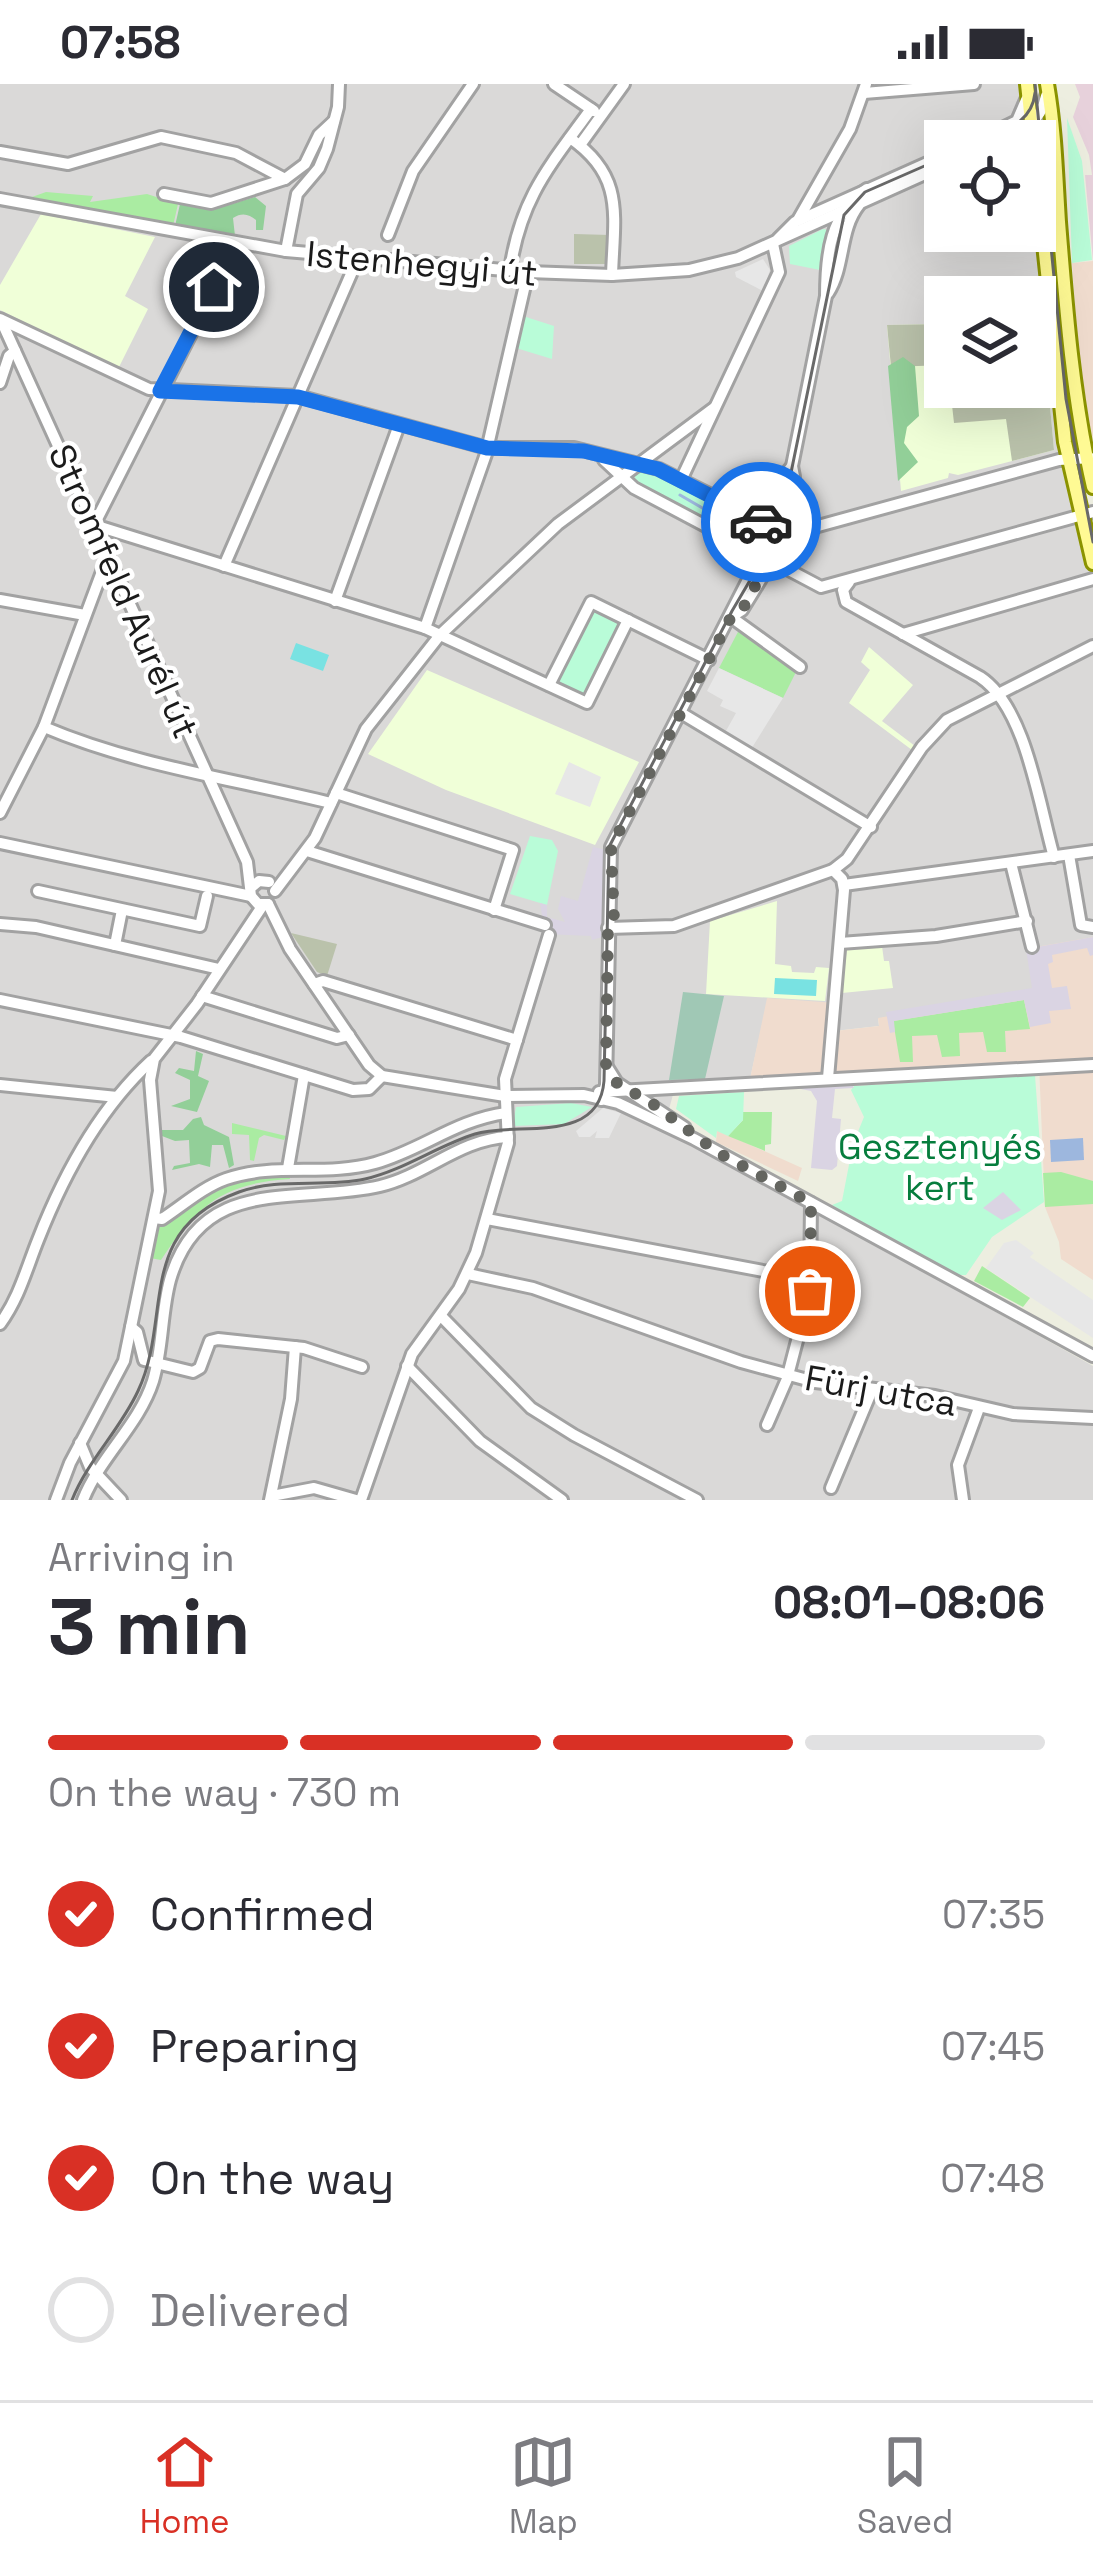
<!DOCTYPE html>
<html lang="en">
<head>
<meta charset="utf-8">
<style>
  body { margin:0; font-family:"Space Grotesk",sans-serif; background:#f7f7f7; color:#2b2b33; height:100vh; display:flex; flex-direction:column; font-size:45px; white-space:nowrap }
  * { box-sizing:border-box; margin:0 }
  p { font-size:39px; color:#7c7c81 }
  .icon { flex:none; width:66px; height:66px; fill:none; stroke:currentColor; stroke-width:2; stroke-linecap:round; stroke-linejoin:round }
  .map { position:relative; height:1416px; overflow:hidden }
  .sheet { display:flex; flex-direction:column; background:#fff; flex:1 }
  .sheet>* { flex:none }
  .fabs { position:absolute; left:924px; top:36px; display:grid; gap:24px }
  .fabs a { display:grid; place-items:center; width:132px; height:132px; border-radius:0px; background:#fff; box-shadow:0 12px 48px #0002; font-size:60px }
  .pin { position:absolute; display:grid; place-items:center; width:102px; height:102px; color:#fff; margin:-51px; border:6px solid #fff; border-radius:50%; box-shadow:0 3px 12px #0007 }
  .courier { position:absolute; display:grid; place-items:center; width:120px; height:120px; margin:-60px; border:9px solid #1a73e8; border-radius:50%; background:#fff; color:#222; box-shadow:0 3px 15px #0007 }
  .headline em { font-style:normal; font-weight:800 }
  .headline div { display:flex; flex-direction:column-reverse }
  .headline { display:flex; align-items:center; justify-content:space-between; height:204px; padding:0 48px }
  h1 { font-size:78px; font-weight:800; line-height:90px }
  .bar { display:grid; grid-template-columns:repeat(4,1fr); gap:18px 12px; align-content:center; height:144px; padding:0 48px }
  .bar i { height:15px; border-radius:9px; background:#e1e1e2 }
  .bar .selected { background:#d93025 }
  .bar p { grid-column:span 4 }
  ol { padding:0 48px; list-style:none }
  li { display:flex; align-items:center; gap:36px; height:132px }
  li p { margin-inline-start:auto }
  li .icon { padding:12px; border-radius:50%; background:#d93025; color:#fff; stroke-width:4 }
  li:last-child { color:#7c7c81 }
  li i { width:66px; height:66px; border:6px solid #e1e1e2; border-radius:50% }
  .status { display:flex; justify-content:space-between; align-items:center; height:84px; padding:0 60px; background:#fff; direction:ltr }
  .status svg { height:33px; fill:currentColor }
  .menu { display:flex; justify-content:space-around; align-items:center; height:168px; border-top:3px solid #e1e1e2; background:#fff; font-size:33px; color:#7c7c81 }
  .menu a { display:grid; justify-items:center; gap:6px }
  .menu .selected { color:#d93025 }
  .map>svg:first-child { display:block }
</style>
</head>
<body>
<div class="status"><b>07:58</b><svg viewBox="0 0 49 12"><path d="M0 12V9h3v3zM5 12V6h3v6zM10 12V3h3v9zM15 12V0h3v12zM26 1h20v11H26zM47 4h2v5h-2z"/></svg></div>
<div class="map">
<svg width="1093" height="1416" viewBox="0 0 1093 1416">
  <rect width="100%" height="100%" fill="#edeee0"/>
  <!-- residential -->
  <path fill="#dad9d8" fill-rule="evenodd" d="M0,0H1024L1032,57H945V147H1035V103L1060,367L1093,496V853L1037,905L878,935L879,942L834,947L768,914L750,995L676,1000L664,1043L1093,1282V1416H0ZM945,213H1035V303H945Z"/>
  <!-- commercial -->
  <g fill="#f0dcce">
    <path d="M1093,177V357L1079,282L1072,179Z"/>
    <path d="M1093,853V1196L1061,1175L1059,1158L1045,1123L1039,980L750,995L767,914L836,919L835,947L879,942L878,934L1036,905L1030,864Z"/>
    <path d="M717,1046L802,1084L798,1097L716,1058Z"/>
  </g>
  <!-- industrial -->
  <path fill="#e7d1db" d="M1075,0H1093V177L1085,91H1092L1089,71L1073,33L1080,13Z"/>
  <!-- education -->
  <g fill="#f0ffd8">
    <path d="M41,130L155,153L125,212L148,225L118,285L0,226V201Z"/>
    <path d="M945,240V303L1048,300L1054,366L958,391L949,389L948,394L901,407L887,241Z"/>
    <path d="M869,563L913,601L882,637L915,662L912,666L849,619L870,586L861,578Z"/>
    <path d="M427,586L639,678L595,761L446,706L368,670Z"/>
    <path d="M777,817L775,880L791,882L792,888L814,889L816,883L829,884L825,917L706,910L710,837Z"/>
    <path d="M882,862L884,877H889L893,904L842,909L847,864Z"/>
  </g>
  <!-- construction -->
  <g fill="#bac2ab">
    <path d="M574,150L610,151V180H574Z"/>
    <path d="M945,240V281L891,283L887,241Z"/>
    <path d="M1048,300L1054,366L1012,377L1006,335L954,339L950,303Z"/>
    <path d="M291,849L337,860L327,892L317,888Z"/>
  </g>
  <!-- grass -->
  <g fill="#aaeca2">
    <path d="M46,108L93,112L90,118L147,110L178,120L173,142L32,113Z"/>
    <path d="M739,546L796,588L783,614L719,584Z"/>
    <path d="M1024,916L1030,945L1005,947L1006,968H987L983,948L959,949L960,972L942,973L937,951L912,952L913,978H900L893,937Z"/>
    <path d="M743,1028H772L771,1060L765,1061V1067L728,1052L743,1036Z"/>
    <path d="M232,1039L286,1052L284,1056L264,1051L259,1054L254,1077L250,1076L249,1051L232,1050Z"/>
    <path d="M1061,1088L1093,1097V1120L1045,1123L1043,1089Z"/>
    <path d="M289,1089L290,1095C223,1099 196,1122 161,1176L150,1174L160,1139L164,1142C173,1136 178,1129 186,1122C215,1098 252,1094 289,1089Z"/>
    <path d="M982,1182L1030,1214L1023,1223L974,1197Z"/>
  </g>
  <!-- forest -->
  <g fill="#92cf98">
    <path d="M255,113L266,122L263,146H256V136C249,130 242,128 233,134L235,152L175,142L180,120C208,129 228,121 255,113Z"/>
    <path d="M903,273L915,282L919,332L907,343L904,359L918,378L898,397L888,282Z"/>
    <path d="M196,967L203,970L198,992L209,997L197,1028L171,1022L190,1015V996L175,989L179,984L194,987Z"/>
    <path d="M201,1033L204,1041L229,1053L234,1081L229,1084L223,1061H212L210,1083L199,1080L172,1086L174,1082L190,1079L189,1056L175,1057L162,1052V1046H183L193,1035Z"/>
  </g>
  <!-- cemetery -->
  <path fill="#a0c8b5" d="M683,908L724,912L705,995L669,996Z"/>
  <!-- park -->
  <g fill="#b9fcd8">
    <path d="M1067,34L1082,77L1092,176L1072,179Z"/>
    <path d="M823,145L828,146L820,186L790,180L789,162Z"/>
    <path d="M523,232L554,242L552,275L516,264Z"/>
    <path d="M639,387L659,390L765,446L755,463L638,399L634,392Z"/>
    <path d="M594,527L617,539L619,543L583,610L561,600L559,594Z"/>
    <path d="M530,752L552,756L558,767L547,821L510,810Z"/>
    <path d="M1035,991L1044,1118L992,1153L966,1191H957L832,1121L842,1117L853,1060L864,1033L851,1006L854,1002Z"/>
    <path d="M744,1008L743,1036L728,1052L717,1047L716,1054L676,1025L679,1012Z"/>
    <path d="M571,1019L592,1023L564,1040L513,1042L516,1023Z"/>
  </g>
  <!-- pitch -->
  <g fill="#79e2e2">
    <path d="M296,559L329,571L323,587L290,575Z"/>
    <path d="M775,894L817,896L816,912L774,910Z"/>
  </g>
  <!-- parking -->
  <g fill="#e7e7e7">
    <path d="M763,175L770,186L763,207L736,193L735,188Z"/>
    <path d="M719,584L783,614L748,670L722,654L736,629L720,622L723,616L707,607Z"/>
    <path d="M569,678L601,693L590,723L555,710Z"/>
    <path d="M603,1024L621,1029L609,1054H595L597,1047L590,1053H579L576,1047Z"/>
    <path d="M1016,1156L1034,1169L1030,1173L1093,1216V1254L986,1184L1004,1159Z"/>
  </g>
  <!-- plaza -->
  <g fill="#dad4e3">
    <path d="M593,763L606,766L602,853L592,856L591,852L545,850L540,819L547,821V833L565,838L558,825L561,812L578,817Z"/>
    <path d="M1093,853V871L1090,872L1087,864L1052,871L1053,878L1048,880L1052,904L1067,902L1071,925L1049,927L1051,939L1030,943L1024,916L894,937L895,948L890,949L886,928L1032,904L1026,865Z"/>
    <path d="M800,999H851L854,1004L835,1005L832,1034L841,1035L837,1082L832,1086L811,1084L817,1017L811,1007L801,1005Z"/>
    <path d="M1003,1108L1021,1126L1002,1136L983,1124Z"/>
  </g>
  <!-- water -->
  <path fill="#9db7de" d="M1083,1054L1084,1076L1051,1078L1050,1056Z"/>
  <g fill="none" stroke-linecap="round" stroke-linejoin="round">
    <!-- stream -->
    <path stroke="#9db7de" stroke-width="3" d="M680,411L711,429"/>
    <defs>
      <g id="minor">
        <path d="M554,0L594,27"/>
        <path d="M864,9L974,0"/>
        <path d="M570,54C625,92 614,131 612,191"/>
        <path d="M976,57L1017,37L1026,16"/>
        <path d="M1000,57C1023,47 1041,38 1046,12"/>
        <path d="M580,61L624,0"/>
        <path d="M0,68L68,80L161,53L236,69L285,95"/>
        <path d="M164,110L211,119L285,95L305,80L319,51L334,37"/>
        <path d="M0,115L286,167L528,188L612,191L689,186L738,174L945,81"/>
        <path d="M798,136L850,45L866,0"/>
        <path d="M388,151L413,87L473,0"/>
        <path d="M778,155L795,138L945,71"/>
        <path d="M237,159L94,441L425,544L587,619L628,536"/>
        <path d="M286,167L297,110L319,84L327,65L338,23L339,0"/>
        <path d="M510,186C521,113 549,83 591,25"/>
        <path d="M828,209C845,183 839,146 859,121"/>
        <path d="M0,235L149,305L298,312L487,364H574L659,385L789,450L1059,376L1091,374"/>
        <path d="M1,236L247,778L251,812L258,820H268"/>
        <path d="M0,299L9,272L15,267"/>
        <path d="M604,376L634,404L821,503L1093,428"/>
        <path d="M681,396L779,188L773,160"/>
        <path d="M224,482L358,174"/>
        <path d="M849,498L843,506L846,518L980,593C1026,623 1039,721 1054,773"/>
        <path d="M0,516L85,531"/>
        <path d="M335,517L399,341"/>
        <path d="M731,533L742,526C766,486 805,432 792,382"/>
        <path d="M731,533L800,583"/>
        <path d="M425,544L486,370L528,188"/>
        <path d="M903,550L1093,495"/>
        <path d="M549,601L591,518L709,576"/>
        <path d="M681,629L871,743"/>
        <path d="M44,643C136,682 234,695 331,719"/>
        <path d="M336,709L513,766L494,826"/>
        <path d="M0,729L44,643L103,485L110,476"/>
        <path d="M0,759L251,812"/>
        <path d="M307,767L545,841"/>
        <path d="M1069,771L1081,841L1093,843"/>
        <path d="M1011,779L1032,863"/>
        <path d="M844,801L1093,767"/>
        <path d="M253,802L259,797L269,798"/>
        <path d="M38,807L200,842L207,812"/>
        <path d="M275,807L315,754L366,645L440,551L558,440L714,324"/>
        <path d="M268,820L290,865L369,981L382,992L505,1012L584,1011L618,1019L694,1055L1093,1272"/>
        <path d="M0,840L36,843L219,885"/>
        <path d="M608,844L674,842L833,786L847,775L922,663L947,636L1093,562"/>
        <path d="M840,859L936,852L1027,837"/>
        <path d="M115,861L122,826"/>
        <path d="M314,900L323,897L517,956"/>
        <path d="M202,912L337,954L349,951"/>
        <path d="M0,916L181,953L353,1006L369,1005L382,992"/>
        <path d="M607,983L617,999L685,1044"/>
        <path d="M828,994L844,806L842,795L833,786"/>
        <path d="M0,1001L117,1013"/>
        <path d="M599,1008L1093,981"/>
        <path d="M601,1016L606,1001L611,763L774,445L785,391L792,382L826,212C826,171 830,129 867,105"/>
        <path d="M288,1084L304,991"/>
        <path d="M154,1134L162,1135C182,1122 203,1103 226,1095C275,1078 325,1093 375,1079C422,1066 455,1036 506,1029"/>
        <path d="M487,1135L811,1196"/>
        <path d="M468,1190L533,1204L741,1278L815,1298L935,1312L1013,1330L1093,1334"/>
        <path d="M441,1232L531,1324L574,1351L697,1416"/>
        <path d="M0,1240C19,1214 26,1186 38,1156C63,1092 100,1024 151,977"/>
        <path d="M131,1243L137,1248L144,1276L193,1288L200,1284L210,1257L218,1255L304,1264L362,1283"/>
        <path d="M407,1282L480,1357L562,1416"/>
        <path d="M767,1341L787,1295L810,1207L811,1119"/>
        <path d="M80,1359L90,1383L121,1416"/>
        <path d="M831,1404L872,1306"/>
        <path d="M272,1412L314,1404L356,1416"/>
        <path d="M56,1416L70,1379L124,1277L159,1107L150,996L154,975L197,920L263,821"/>
        <path d="M83,1416C100,1373 139,1341 153,1297C163,1264 161,1229 170,1196C201,1089 299,1121 380,1102C426,1091 460,1055 508,1053"/>
        <path d="M270,1416L291,1315L295,1263"/>
        <path d="M361,1416L412,1270L459,1205L476,1169L508,1059L505,995L549,851"/>
        <path d="M963,1416L958,1381L979,1324"/>
      </g>
      <g id="major">
        <path d="M1027,0L1065,358L1093,479"/>
        <path d="M1047,0C1055,46 1056,91 1059,138C1066,227 1073,316 1093,403"/>
      </g>
    </defs>
    <!-- minor casing -->
    <use href="#minor" stroke="#a2a2a2" stroke-width="16"/>
    <!-- major casing -->
    <use href="#major" stroke="#8b9300" stroke-width="18"/>
    <!-- minor -->
    <use href="#minor" stroke="#fff" stroke-width="10"/>
    <!-- major -->
    <use href="#major" stroke="#fffa94" stroke-width="12"/>
    <!-- tram -->
    <g stroke="#696969" stroke-width="3">
      <path d="M1035,0L1066,315L1093,458"/>
      <path d="M981,57C1005,46 1032,39 1035,9"/>
      <path d="M72,1416C88,1376 120,1346 138,1307C173,1233 134,1146 239,1108C280,1093 323,1104 365,1095C404,1086 437,1062 475,1050C516,1037 599,1062 604,997L609,763L732,527L779,447L844,131L865,108L945,73"/>
    </g>
  </g>
  <g fill="none" stroke-linecap="round" stroke-linejoin="round">
    <!-- done -->
    <path stroke="#646560" stroke-width="12" stroke-dasharray="0 21.6" d="M761,438L784,449L742,526L731,533L611,763L614,836L608,844L606,980L617,999L656,1022L717,1068L811,1119L810,1207"/>
    <!-- route -->
    <path stroke="#1a73e8" stroke-width="15" d="M214,203L160,307L298,313L487,364L584,367L658,385L761,438"/>
  </g>
  <g text-anchor="middle" stroke-width="9" stroke-linejoin="round" paint-order="stroke">
    <!-- street labels -->
    <g font-size="36" fill="#1b1b1b" stroke="#fff">
      <text transform="translate(422 179) rotate(5)" y="13">Istenhegyi út</text>
      <text transform="translate(124 507) rotate(66)" y="13">Stromfeld Aurél út</text>
      <text transform="translate(881 1306) rotate(10)" y="13">Fürj utca</text>
    </g>
    <!-- park labels -->
    <g font-size="36" fill="#067d3d" stroke="#fff">
      <text x="940" y="1075">Gesztenyés<tspan x="940" dy="41">kert</tspan></text>
    </g>
  </g>
</svg>
<div class="fabs">
<a><svg class="icon" aria-label="locate" viewBox="0 0 24 24"><circle cx="12" cy="12" r="6"/><path d="M12 2v4M12 18v4M2 12h4M18 12h4"/></svg></a>
<a><svg class="icon" aria-label="layers" viewBox="0 0 24 24"><path d="M12 4l9 5-9 5-9-5zM3 14l9 5 9-5"/></svg></a>
</div>
<div class="pin" style="left:810px;top:1207px;background:#ea580c"><svg class="icon" aria-label="bag" viewBox="0 0 24 24"><path d="M5 8h14l-1 12H6zM9 8a3 3 0 0 1 6 0"/></svg></div>
<div class="pin" style="left:214px;top:203px;background:#1f2937"><svg class="icon" aria-label="home" viewBox="0 0 24 24"><path d="M3 11l9-7 9 7M6 9v11h12V9"/></svg></div>
<div class="courier" style="left:761px;top:438px"><svg class="icon" aria-label="car" viewBox="0 0 24 24"><path d="M5 17H2v-5l4-1 3-4h7l3 4 3 1v5h-3M9 17h6M6 11h13"/><circle cx="7" cy="17" r="2"/><circle cx="17" cy="17" r="2"/></svg></div>
</div>
<section class="sheet">
<div class="headline"><div><h1>3 min</h1><p>Arriving in</p></div><em>08:01–08:06</em></div>
<div class="bar"><i class="selected"></i><i class="selected"></i><i class="selected"></i><i></i><p>On the way · 730 m</p></div>
<ol>
<li><svg class="icon" aria-label="check" viewBox="0 0 24 24"><path d="M5 12l5 5 9-10"/></svg>Confirmed<p>07:35</p></li>
<li><svg class="icon" aria-label="check" viewBox="0 0 24 24"><path d="M5 12l5 5 9-10"/></svg>Preparing<p>07:45</p></li>
<li><svg class="icon" aria-label="check" viewBox="0 0 24 24"><path d="M5 12l5 5 9-10"/></svg>On the way<p>07:48</p></li>
<li><i></i>Delivered</li>
</ol>
</section>
<nav class="menu">
<a class="selected"><svg class="icon" aria-label="home" viewBox="0 0 24 24"><path d="M3 11l9-7 9 7M6 9v11h12V9"/></svg>Home</a>
<a><svg class="icon" aria-label="map" viewBox="0 0 24 24"><path d="M3 6l6-2 6 2 6-2v14l-6 2-6-2-6 2zM9 4v14M15 6v14"/></svg>Map</a>
<a><svg class="icon" aria-label="saved" viewBox="0 0 24 24"><path d="M7 4h10v16l-5-4-5 4z"/></svg>Saved</a>
</nav>
</body>
</html>
